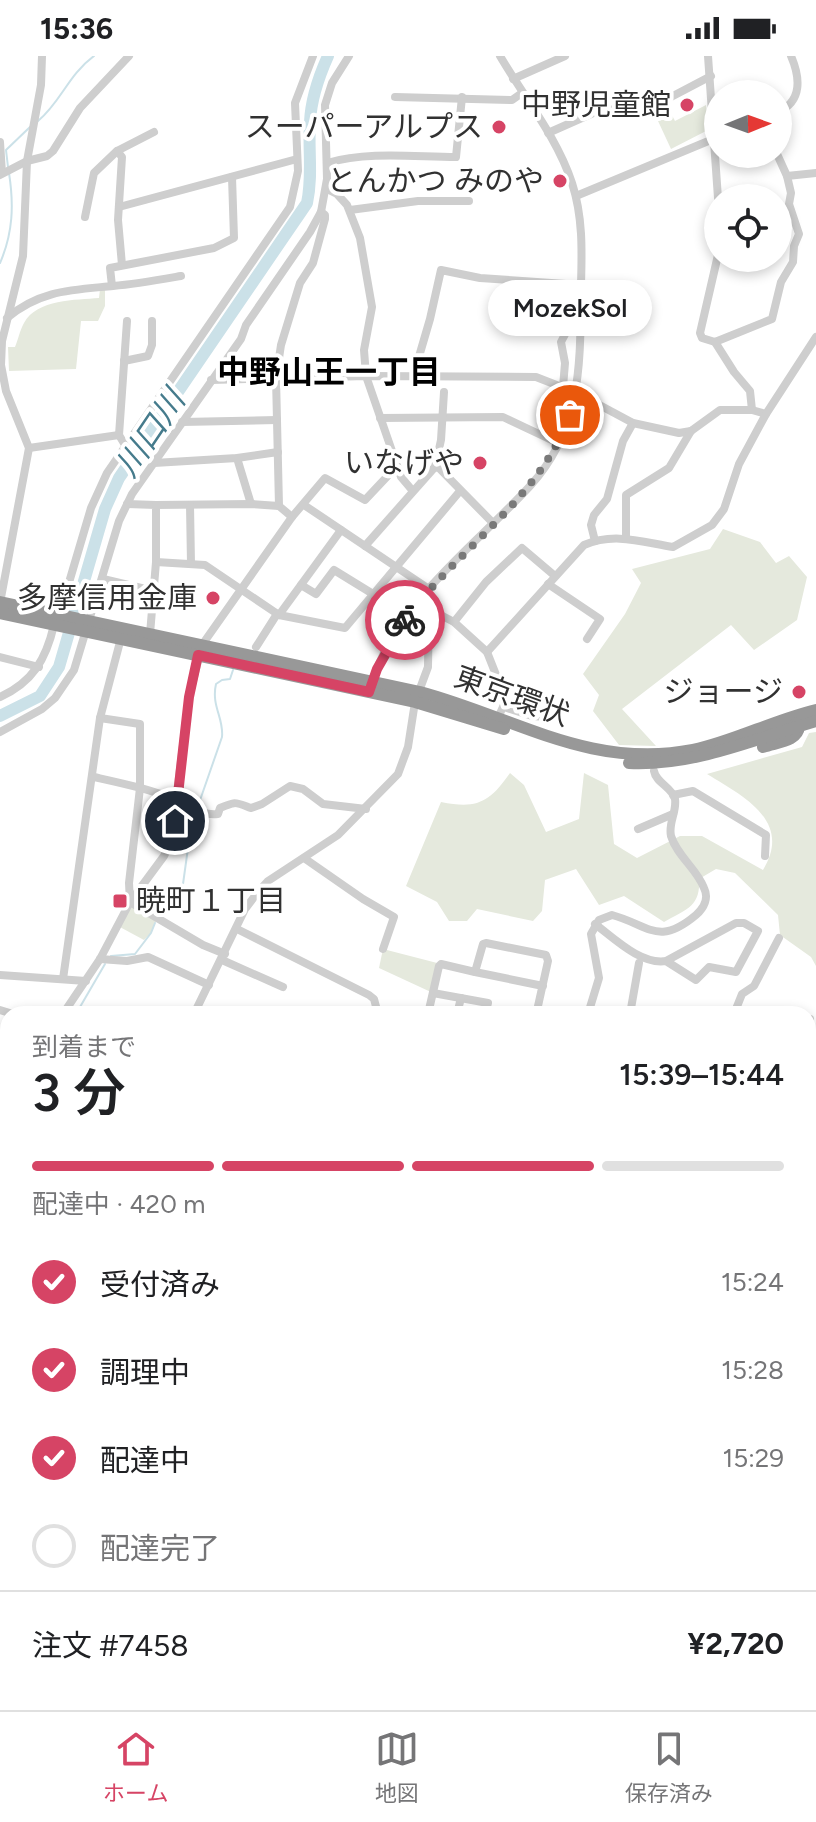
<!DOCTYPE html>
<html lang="ja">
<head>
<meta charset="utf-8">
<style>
  body { margin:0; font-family:Figtree,"Noto Sans JP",sans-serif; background:#f2f2f2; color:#202124; height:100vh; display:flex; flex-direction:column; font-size:30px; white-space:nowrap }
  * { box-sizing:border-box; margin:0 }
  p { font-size:26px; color:#757577 }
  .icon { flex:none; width:44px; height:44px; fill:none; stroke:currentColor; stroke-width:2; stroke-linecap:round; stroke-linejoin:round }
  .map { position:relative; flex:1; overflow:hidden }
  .details { position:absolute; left:0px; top:950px; width:816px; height:704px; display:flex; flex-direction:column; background:#fff; border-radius:24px 24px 0 0; box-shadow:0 4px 12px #0003 }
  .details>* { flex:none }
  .needle { width:52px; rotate:89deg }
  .fabs { position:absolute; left:704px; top:24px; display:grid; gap:16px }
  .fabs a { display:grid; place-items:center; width:88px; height:88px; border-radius:50%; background:#fff; box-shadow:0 4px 12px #0003; font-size:40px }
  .pin { position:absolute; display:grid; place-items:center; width:68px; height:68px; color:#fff; margin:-34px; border:4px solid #fff; border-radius:50%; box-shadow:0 2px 8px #0007 }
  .courier { position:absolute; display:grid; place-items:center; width:80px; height:80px; margin:-40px; border:6px solid #d64465; border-radius:50%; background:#fff; color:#222; box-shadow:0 2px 10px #0007 }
  .bubble { position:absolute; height:56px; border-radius:28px; background:#fff; box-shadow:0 4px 12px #0003; font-size:26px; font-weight:600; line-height:56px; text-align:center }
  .summary em { font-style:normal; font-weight:600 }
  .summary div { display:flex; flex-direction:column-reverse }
  .summary { display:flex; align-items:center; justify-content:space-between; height:136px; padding:0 32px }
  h1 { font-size:52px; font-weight:600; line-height:60px }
  .bar { display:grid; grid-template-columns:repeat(4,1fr); gap:12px 8px; align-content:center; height:96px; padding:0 32px }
  .bar i { height:10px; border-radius:6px; background:#e0e0e0 }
  .bar .active { background:#d64465 }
  .bar p { grid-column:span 4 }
  .line { display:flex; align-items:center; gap:20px; padding:0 32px; border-top:2px solid #e0e0e0 }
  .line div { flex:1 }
  ol { padding:0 32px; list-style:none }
  li { display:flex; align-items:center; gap:24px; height:88px }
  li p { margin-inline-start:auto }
  li .icon { padding:8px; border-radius:50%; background:#d64465; color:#fff; stroke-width:4 }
  li:last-child { color:#757577 }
  li i { width:44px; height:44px; border:4px solid #e0e0e0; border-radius:50% }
  .status { display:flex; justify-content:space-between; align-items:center; height:56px; padding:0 40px; background:#fff; direction:ltr }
  .status svg { height:22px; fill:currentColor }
  .tabs { display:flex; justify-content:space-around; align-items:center; height:112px; border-top:2px solid #e0e0e0; background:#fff; font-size:22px; color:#757577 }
  .tabs a { display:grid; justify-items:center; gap:4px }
  .tabs .active { color:#d64465 }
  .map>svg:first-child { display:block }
</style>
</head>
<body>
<div class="status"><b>15:36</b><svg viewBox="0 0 49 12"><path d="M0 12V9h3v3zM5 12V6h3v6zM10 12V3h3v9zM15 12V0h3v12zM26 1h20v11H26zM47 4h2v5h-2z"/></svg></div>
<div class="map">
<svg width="816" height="1654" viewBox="0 0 816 1654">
  <rect width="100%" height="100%" fill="#fff"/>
  <!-- green -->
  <g fill="#e5e9dd">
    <path d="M665,46L675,65L706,49L708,74L671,93L652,52Z"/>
    <path d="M100,233H105V250L98,265H81L76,313L9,315L8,291H15C18,284 20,274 24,267C37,243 76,244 99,242Z"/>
    <path d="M723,473L760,486L776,507L789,500L807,521L797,564L754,594L731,569L622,653L656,690L619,689L593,655L599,639L583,618L625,558L641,527L632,513L710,493Z"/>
    <path d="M816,676V910L811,901L780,879L778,859L735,817L716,813L699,823C701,851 685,854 664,866L624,840L599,849L576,813L545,824L542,855L533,865L477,853L467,865H449L437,846L406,830L441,746C477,753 489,747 510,717L524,729L546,776L579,763L584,717L608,729L614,788L637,802L680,780H702L763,814C793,765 743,740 707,718L802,691L809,677Z"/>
    <path d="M130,846L157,862L151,877L144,884L118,870Z"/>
    <path d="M383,893L441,908L433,937L379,912Z"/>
    <path d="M808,1304L816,1319V1654H317L314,1646H808Z"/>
  </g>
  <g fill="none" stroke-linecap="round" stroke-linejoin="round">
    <!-- stream -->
    <g stroke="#cbe1e8" stroke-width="2">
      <path d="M38,65C61,46 68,19 94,0"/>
      <path d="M8,111L6,94L30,71"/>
      <path d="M0,207C13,177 14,149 9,117"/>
      <path d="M198,750L222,681C224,662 211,650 216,628L222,624L230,623L233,614"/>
      <path d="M159,859L164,846L183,828L188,792L198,770L197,759"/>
      <path d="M111,900L135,898L151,877L155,867"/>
      <path d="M81,958L80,951L105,908"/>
      <path d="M0,1354L8,1341"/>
      <path d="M403,1653L413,1654"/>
      <path d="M414,1654L419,1646"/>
    </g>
    <!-- river -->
    <path stroke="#cbe1e8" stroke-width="12" d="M0,660L40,640L59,611L105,453L119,422L307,147C313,119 308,94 310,66C311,43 319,20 328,0"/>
    <!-- minor-tunnel -->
    <path stroke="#d6d6d6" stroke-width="8" stroke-dasharray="8 4" stroke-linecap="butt" d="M808,1524L816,1523"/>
    <!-- minor -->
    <g stroke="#cecece" stroke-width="8">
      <path d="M708,0L718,142"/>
      <path d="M513,23L565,0"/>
      <path d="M395,41L512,44L522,37"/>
      <path d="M778,56C803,45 800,21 791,0"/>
      <path d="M548,77L600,54L628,53L671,41L711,20"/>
      <path d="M0,86L2,117"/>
      <path d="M117,95L122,101L118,164L122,209"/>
      <path d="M777,98L787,120L816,117"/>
      <path d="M327,107C369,95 414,101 456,101L462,41"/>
      <path d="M0,119L27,105L47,100L53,95L80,52L129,0"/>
      <path d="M327,133L337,138L347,149L360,182L372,251L364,294L366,320L401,421L412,434"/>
      <path d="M576,140L718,81"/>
      <path d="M119,151L297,103"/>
      <path d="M350,154L418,145H469"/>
      <path d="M85,161L94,117L117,95L154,76"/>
      <path d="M718,199L700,277L702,282L715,286L772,263L781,226L793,206L794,190L799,178L789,148L791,137L787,120"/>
      <path d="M112,230L110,212L214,192L234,182L232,121"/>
      <path d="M7,262C40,234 72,234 113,230C136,228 158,224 181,220"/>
      <path d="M715,286L734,316L750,335L752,354"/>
      <path d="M124,305L148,300L152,289V265"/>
      <path d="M413,321L430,263L441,214L480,222L566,228L571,267L561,286L565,307L563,331"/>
      <path d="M211,324L366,320L536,321L577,337L633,367L679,377L691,375L720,354H752L766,358"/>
      <path d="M380,362L503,361L558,387"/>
      <path d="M182,366L277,364"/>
      <path d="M125,389L119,379L127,265"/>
      <path d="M29,392L119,379"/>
      <path d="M237,402L251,448"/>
      <path d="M154,407L237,402L278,396"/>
      <path d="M435,411L441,384L444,336"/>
      <path d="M127,448L156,449V506L150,578"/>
      <path d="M156,449L251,448L279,450L292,461"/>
      <path d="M190,449L191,508"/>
      <path d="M304,449L429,533"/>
      <path d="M279,450L276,322L281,289L300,227L313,207L325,163V159L321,156"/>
      <path d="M626,481V439L669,412L691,375"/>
      <path d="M595,485L591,469L594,459L607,443L623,385L633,367"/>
      <path d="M365,490L434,412L438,411L493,467"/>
      <path d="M156,506L205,509L279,559L345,572L460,435"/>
      <path d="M103,523L154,535"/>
      <path d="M548,528L600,563L587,583"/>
      <path d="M301,529L316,538L334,514L373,538"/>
      <path d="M0,547L29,392L6,335L1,309L2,285L23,200L27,105L41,29L42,0"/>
      <path d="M427,550L429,553L454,566L487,596L506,644L498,662"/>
      <path d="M56,559L65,540L91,452L107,417L290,151L298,115L295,47L313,0"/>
      <path d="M279,559L341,474"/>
      <path d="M454,566L486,526L522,492L555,520"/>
      <path d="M256,591L277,558"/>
      <path d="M487,596L584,489C614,476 642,486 673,491L712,469L724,453L739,408L766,358L816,281"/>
      <path d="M0,601L39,611"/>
      <path d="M372,627C397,545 474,491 530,430C584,371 580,302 581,229C582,194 583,161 572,127C557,81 524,41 500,0"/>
      <path d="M0,641C33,626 46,603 54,569"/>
      <path d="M504,651L532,660L559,662"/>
      <path d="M100,662L140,668V732L129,827L130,846L203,889L225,898"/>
      <path d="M0,676L42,653L55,642L74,614L119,465L132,438L241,283L246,269L310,176L321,156L327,123L325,49L332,27L349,0"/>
      <path d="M94,721C121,727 150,733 176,744C191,750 201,760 218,758L220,752C236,745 235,746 251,752L262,748L290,730L303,733L323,748L366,753"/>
      <path d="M673,739L693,735L766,779L765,800"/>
      <path d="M638,773L673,758"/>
      <path d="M304,802L363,843L394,861L383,893"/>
      <path d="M595,868C615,883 641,909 666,905L736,867H744L758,875L736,916L709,911L696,924L666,905"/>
      <path d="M237,873L369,939L374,943L378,958"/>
      <path d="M100,903L127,905L148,901L209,929"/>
      <path d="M222,904L283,931"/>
      <path d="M0,919L86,925"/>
      <path d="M63,923L100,662L121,582"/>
      <path d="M433,937L488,947L485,958"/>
      <path d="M538,950L548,905L546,899L486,887L483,888L475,916L543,930"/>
      <path d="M0,954L13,958"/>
      <path d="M63,958L100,903L130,846L164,800L171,785L189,641L202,589L292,461L325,422L365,444L397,410"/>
      <path d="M194,958L245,853L258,836L268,825L338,779L398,718L408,691L415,646L428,611L429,553"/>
      <path d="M428,958L439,910L441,908L475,916"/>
      <path d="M457,958L461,942"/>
      <path d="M588,958L599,922L591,878L599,864L612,859C649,869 658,891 696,859C704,852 709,842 704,832C697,813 677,800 671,780C668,767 677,756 675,743C672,731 656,727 654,715"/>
      <path d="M630,958L639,907"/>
      <path d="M734,958L742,938L754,930L779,882"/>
      <path d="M810,963L808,1019L812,1022L809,1079L816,1087"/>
      <path d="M0,1072L8,1047"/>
      <path d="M808,1129L816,1130"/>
      <path d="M808,1200L816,1197"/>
      <path d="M0,1214L8,1213"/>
      <path d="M808,1299L816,1313"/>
      <path d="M0,1374L8,1365"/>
      <path d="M0,1486L8,1487"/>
      <path d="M0,1499H8"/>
      <path d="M0,1505H8"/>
      <path d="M0,1605L8,1590"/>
      <path d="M0,1625L8,1626"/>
      <path d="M237,1646L250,1652"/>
      <path d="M307,1646L312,1654"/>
      <path d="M57,1654L58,1646"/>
      <path d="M118,1654H127"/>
      <path d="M169,1654L172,1646"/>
      <path d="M202,1654L206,1646"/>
    </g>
    <!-- highway -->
    <g stroke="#989898" stroke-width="12">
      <path d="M0,546L420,636C514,661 590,714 693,694C735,685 774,664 816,654"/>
      <path d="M0,557L415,646L504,673"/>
      <path d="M763,691C776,686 798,686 799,670L796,667"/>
      <path d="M629,707C695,710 754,683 816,665"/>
    </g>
  </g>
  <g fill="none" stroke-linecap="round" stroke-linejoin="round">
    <!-- done -->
    <path stroke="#797979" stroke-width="8" stroke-dasharray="0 14.4" d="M405,564C457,493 539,444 570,359"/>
    <!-- route -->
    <path stroke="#d64465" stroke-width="10" d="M175,765L189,641L198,599L369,636L377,613L405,564"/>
  </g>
  <!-- markers -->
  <g fill="#d64465" stroke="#fff" stroke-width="3">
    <circle cx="687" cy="49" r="8"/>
    <circle cx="499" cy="71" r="8"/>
    <circle cx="560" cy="125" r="8"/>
    <circle cx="480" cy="407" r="8"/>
    <circle cx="213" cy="542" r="8"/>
    <circle cx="799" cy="636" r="8"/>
    <rect x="112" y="837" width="16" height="16" rx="4"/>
  </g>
  <g text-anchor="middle" stroke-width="8" stroke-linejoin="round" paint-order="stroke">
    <!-- poi labels -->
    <g font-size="30" fill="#313131" stroke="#fff" text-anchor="end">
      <text x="671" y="59">中野児童館</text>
      <text x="483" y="81">スーパーアルプス</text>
      <text x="544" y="135">とんかつ みのや</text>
      <text x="464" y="417">いなげや</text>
      <text x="197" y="552">多摩信用金庫</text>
      <text x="783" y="646">ジョージ</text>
      <text x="136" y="855" text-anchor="start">暁町１丁目</text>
    </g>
    <!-- street labels -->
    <g font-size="30" fill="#313131" stroke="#fff">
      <text transform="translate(512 640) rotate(20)" y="10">東京環状</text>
    </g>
    <!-- neighbourhood labels -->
    <g font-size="32" font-weight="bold" fill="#000" stroke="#fff">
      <text x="329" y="327">中野山王一丁目</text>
    </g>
    <!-- water labels -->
    <g font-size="32" font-style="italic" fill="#457b8c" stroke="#fff">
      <text transform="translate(150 377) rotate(-56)" y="11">川口川</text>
    </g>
  </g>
</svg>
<div class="fabs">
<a><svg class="needle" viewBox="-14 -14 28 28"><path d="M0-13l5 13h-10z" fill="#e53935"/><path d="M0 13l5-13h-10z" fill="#757577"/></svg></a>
<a><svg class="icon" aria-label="locate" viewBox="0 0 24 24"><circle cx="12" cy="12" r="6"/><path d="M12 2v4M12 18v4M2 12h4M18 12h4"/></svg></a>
</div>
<div class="pin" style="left:570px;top:359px;background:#ea580c"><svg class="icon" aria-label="bag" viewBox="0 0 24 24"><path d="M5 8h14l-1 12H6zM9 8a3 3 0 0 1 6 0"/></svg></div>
<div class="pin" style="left:175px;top:765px;background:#1f2937"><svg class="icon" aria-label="home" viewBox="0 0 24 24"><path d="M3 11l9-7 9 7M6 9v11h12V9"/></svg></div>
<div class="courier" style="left:405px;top:564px"><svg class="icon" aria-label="bike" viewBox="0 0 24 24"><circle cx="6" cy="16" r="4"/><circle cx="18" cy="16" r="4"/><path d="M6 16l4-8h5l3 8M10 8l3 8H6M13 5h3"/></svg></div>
<div class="bubble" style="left:488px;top:224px;width:164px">MozekSol</div>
<section class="details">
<div class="summary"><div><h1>3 分</h1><p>到着まで</p></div><em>15:39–15:44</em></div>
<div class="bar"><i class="active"></i><i class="active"></i><i class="active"></i><i></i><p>配達中 · 420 m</p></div>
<ol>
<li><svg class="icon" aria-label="check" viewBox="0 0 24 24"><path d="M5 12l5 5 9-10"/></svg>受付済み<p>15:24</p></li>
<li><svg class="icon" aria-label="check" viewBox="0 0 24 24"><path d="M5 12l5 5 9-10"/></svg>調理中<p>15:28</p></li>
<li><svg class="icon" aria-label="check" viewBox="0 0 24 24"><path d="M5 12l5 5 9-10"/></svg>配達中<p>15:29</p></li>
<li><i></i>配達完了</li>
</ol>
<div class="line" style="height:104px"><div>注文 #7458</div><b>¥2,720</b></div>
</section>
</div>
<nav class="tabs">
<a class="active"><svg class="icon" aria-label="home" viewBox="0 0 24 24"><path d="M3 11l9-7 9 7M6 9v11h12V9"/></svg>ホーム</a>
<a><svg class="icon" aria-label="map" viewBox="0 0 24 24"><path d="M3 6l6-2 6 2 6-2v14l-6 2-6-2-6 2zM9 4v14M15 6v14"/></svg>地図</a>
<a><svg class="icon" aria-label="saved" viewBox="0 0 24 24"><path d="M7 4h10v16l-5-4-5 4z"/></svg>保存済み</a>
</nav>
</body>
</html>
